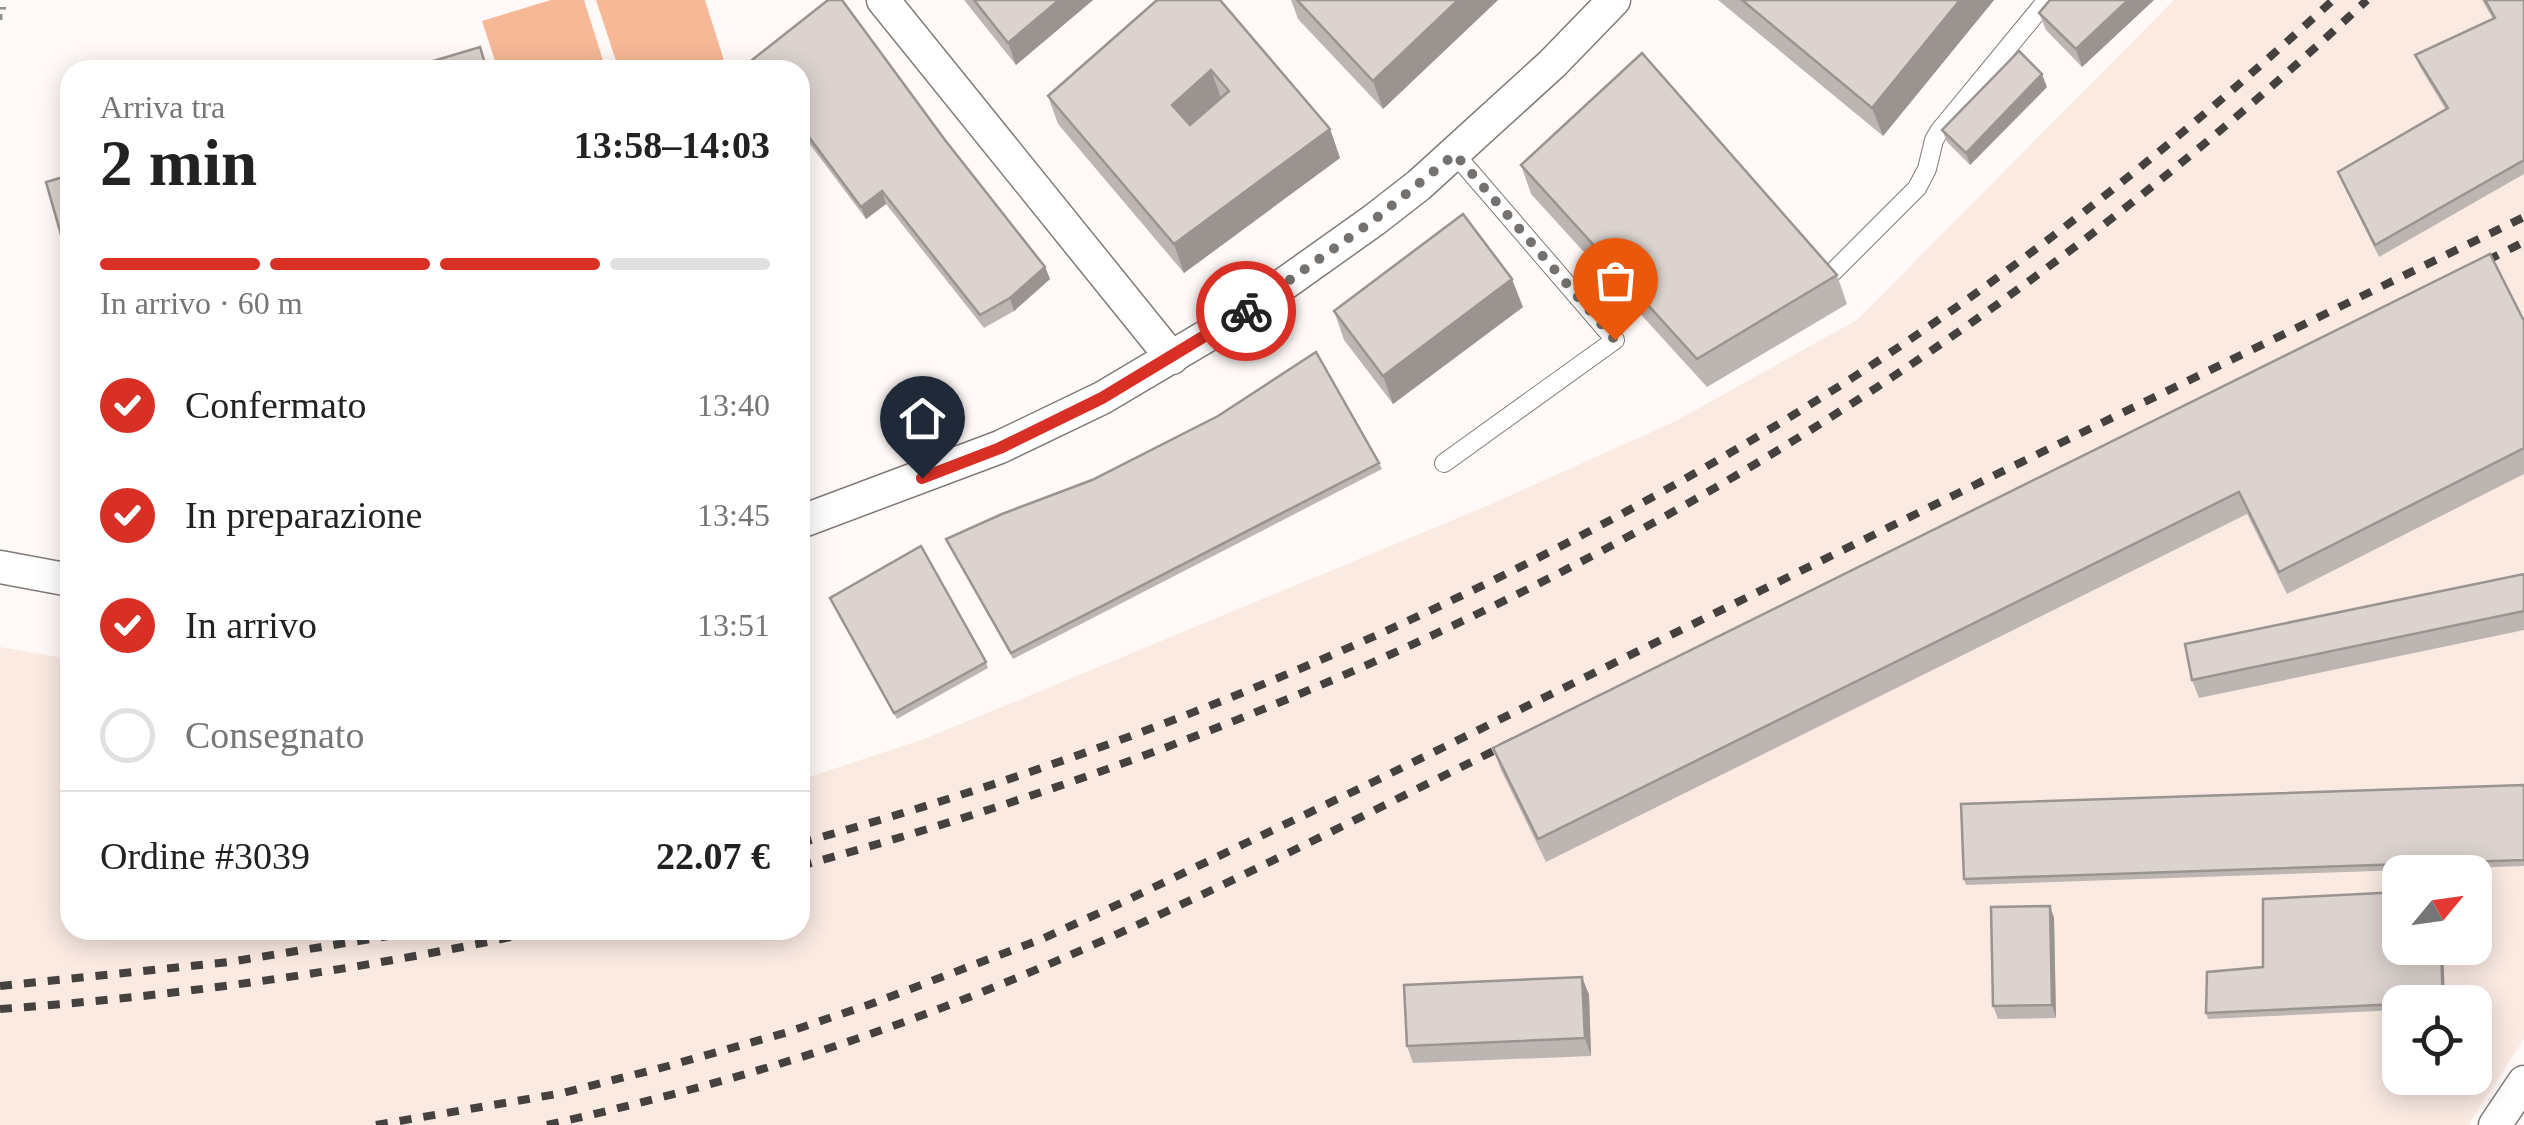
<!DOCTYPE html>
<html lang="it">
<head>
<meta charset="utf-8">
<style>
  body { margin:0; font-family:Georgia,serif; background:#f6f6f6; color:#222; height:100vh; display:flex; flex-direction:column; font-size:38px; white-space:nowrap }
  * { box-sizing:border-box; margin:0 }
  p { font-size:32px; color:#767676 }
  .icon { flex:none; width:55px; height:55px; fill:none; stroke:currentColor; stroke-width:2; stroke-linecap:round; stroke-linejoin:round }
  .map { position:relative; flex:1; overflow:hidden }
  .panel { position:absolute; left:60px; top:60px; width:750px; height:880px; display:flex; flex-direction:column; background:#fff; border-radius:30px; box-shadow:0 5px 25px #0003 }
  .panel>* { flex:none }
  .needle { width:65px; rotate:61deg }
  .buttons { position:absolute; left:2382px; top:855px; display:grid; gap:20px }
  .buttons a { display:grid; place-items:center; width:110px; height:110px; border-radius:20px; background:#fff; box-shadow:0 5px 25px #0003; font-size:50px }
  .pin { position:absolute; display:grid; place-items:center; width:85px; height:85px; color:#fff; margin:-102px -42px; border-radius:50% 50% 50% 0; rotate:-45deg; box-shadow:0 0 10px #0007 }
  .pin .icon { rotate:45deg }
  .courier { position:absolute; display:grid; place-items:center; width:100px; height:100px; margin:-50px; border:8px solid #d93025; border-radius:50%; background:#fff; color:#222; box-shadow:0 2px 12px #0007 }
  .overview em { font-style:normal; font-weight:800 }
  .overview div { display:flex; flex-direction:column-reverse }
  .overview { display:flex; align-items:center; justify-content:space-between; height:170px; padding:0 40px }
  h1 { font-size:65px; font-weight:800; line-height:75px }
  .bar { display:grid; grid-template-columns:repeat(4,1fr); gap:15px 10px; align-content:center; height:120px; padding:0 40px }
  .bar i { height:12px; border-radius:8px; background:#e0e0e0 }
  .bar .active { background:#d93025 }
  .bar p { grid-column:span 4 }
  .line { display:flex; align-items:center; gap:25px; padding:0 40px; border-top:2px solid #e0e0e0 }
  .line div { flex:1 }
  ol { padding:0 40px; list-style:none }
  li { display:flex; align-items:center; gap:30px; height:110px }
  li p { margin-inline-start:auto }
  li .icon { padding:10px; border-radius:50%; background:#d93025; color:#fff; stroke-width:4 }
  li:last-child { color:#767676 }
  li i { width:55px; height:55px; border:5px solid #e0e0e0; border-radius:50% }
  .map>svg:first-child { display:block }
</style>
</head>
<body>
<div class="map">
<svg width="2524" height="1125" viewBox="0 0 2524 1125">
  <rect width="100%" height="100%" fill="#fffaf7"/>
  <!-- built -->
  <path fill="#faeae2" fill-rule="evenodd" d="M2174,0H2524V1039L2468,1125H0V647L70,659V930H800V780L927,738L1487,506L1676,421L1857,320ZM2400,872H2475V948H2400ZM2400,1002H2475V1078H2400Z"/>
  <!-- pitch -->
  <g fill="#f6b896">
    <path d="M551,0H584L606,70H498L482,21Z"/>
    <path d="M596,0H705L727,70H619Z"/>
  </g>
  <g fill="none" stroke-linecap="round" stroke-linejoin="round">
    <defs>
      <g id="lane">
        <path d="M1833,272L1917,188L1927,169L1934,140L1940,130L2047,0"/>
        <path d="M1444,463L1615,340L1455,154"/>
      </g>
      <g id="street">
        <path d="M883,0L1172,358"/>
        <path d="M800,522L1000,447L1102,398L1232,321L1374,220L1419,185L1552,64L1614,0"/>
        <path d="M0,567L70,580"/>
        <path d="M2495,1125L2524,1082"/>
      </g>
    </defs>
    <!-- lane casing -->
    <use href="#lane" stroke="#817a76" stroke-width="20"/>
    <!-- street casing -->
    <use href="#street" stroke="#817a76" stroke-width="35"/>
    <!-- path -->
    <path stroke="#94908d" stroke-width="6" stroke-dasharray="2.5 8" stroke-linecap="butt" d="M0,17H3V7"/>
    <!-- lane -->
    <use href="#lane" stroke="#fff" stroke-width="18"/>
    <!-- street -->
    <use href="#street" stroke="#fff" stroke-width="32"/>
    <!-- rail -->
    <g stroke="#44413f" stroke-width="8" stroke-dasharray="12 12" stroke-linecap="butt">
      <path d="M2466,271L2524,242"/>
      <path d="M800,843C1171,740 1528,586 1852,378C2023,267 2183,138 2333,0"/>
      <path d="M800,866C1130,776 1458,642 1752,466C1973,333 2179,176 2367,0"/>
      <path d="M0,986L229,962L426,930"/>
      <path d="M0,1009C182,996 366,969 544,930"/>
      <path d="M376,1125L563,1093L668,1066L788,1032L868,1005L1042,939L1121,903L1373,782L1999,473L2524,217"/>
      <path d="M547,1125C671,1097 794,1063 912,1019C1121,942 1320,836 1520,738"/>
    </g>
  </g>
  <!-- wall -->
  <g fill="#bdb5b2">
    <path d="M828,0H842L945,140L1045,267L1050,279L1014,311L984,328L886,204L866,219L800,131V70H756L752,60Z"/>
    <path d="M964,0H1093L1016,65Z"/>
    <path d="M1157,0L1330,129L1340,158L1184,273L1058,124L1048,96Z"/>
    <path d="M1291,0H1498L1383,109L1298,19Z"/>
    <path d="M1718,0H1994L1883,136Z"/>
    <path d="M2154,0L2082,67L2046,30L2039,13Z"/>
    <path d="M2482,0H2524V174L2379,257L2343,184L2338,172L2446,110L2420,67L2415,55L2493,19Z"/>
    <path d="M2047,87L1970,165L1947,142L1942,130Z"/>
    <path d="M1521,165L1837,275L1847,304L1707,387L1531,194Z"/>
    <path d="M1523,307L1393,404L1344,340L1334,311Z"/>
    <path d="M2524,321V474L2287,594L2247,514L1546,862L1501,770L1493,748Z"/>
    <path d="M1379,463L1382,469L1013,659L946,539Z"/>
    <path d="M2524,574V630L2199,698L2192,680Z"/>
    <path d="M830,598L986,662L988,668L897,719Z"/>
    <path d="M2524,785V866L1966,885L1964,879Z"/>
    <path d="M2050,906L2054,918L2056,1018L1998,1019L1993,1006Z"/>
    <path d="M2400,948H2443L2445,1002H2400V1010L2208,1019L2206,1013L2263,967Z"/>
    <path d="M1582,977L1589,995L1591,1056L1413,1063L1407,1046Z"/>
  </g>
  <!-- shaded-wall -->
  <g fill="#9a9491">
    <path d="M1059,0H1093L1016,65L1008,43Z"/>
    <path d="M1458,0H1498L1383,109L1373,81Z"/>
    <path d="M1960,0H1994L1883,136L1872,108Z"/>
    <path d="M2128,0H2154L2082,67L2076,49Z"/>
    <path d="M1211,70L1221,98L1182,133L1172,105Z"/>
    <path d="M2042,74L2047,87L1970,165L1966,153Z"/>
    <path d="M1330,129L1340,158L1184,273L1174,244Z"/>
    <path d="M882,191L886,204L866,219L861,207Z"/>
    <path d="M1045,267L1050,279L1014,311L1010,298Z"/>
    <path d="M1512,279L1523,307L1393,404L1383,376Z"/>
    <path d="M2050,906L2054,918L2056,1018L2052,1005Z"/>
    <path d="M2441,948H2443L2445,1002H2444Z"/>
    <path d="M1582,977L1589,995L1591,1056L1585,1038Z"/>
  </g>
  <!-- building -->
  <g fill="#dcd3cf" stroke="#9a9491" stroke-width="2.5" fill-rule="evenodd">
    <path d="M828,0H842L945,140L1045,267L1010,298L980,315L882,191L861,207L800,125V70H759L752,60Z"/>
    <path d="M974,0H1059L1008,43Z"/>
    <path d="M1157,0H1220L1330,129L1174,244L1048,96ZM1211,70L1229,91L1190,125L1172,105Z"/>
    <path d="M1297,0H1458L1373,81Z"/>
    <path d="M1742,0H1960L1872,108Z"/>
    <path d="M2050,0H2128L2076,49L2039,13Z"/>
    <path d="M2485,0H2524V160L2375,245L2338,172L2448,108L2415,55L2495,18Z"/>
    <path d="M480,47L487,70H403Z"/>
    <path d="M2019,51L2042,74L1966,153L1942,130Z"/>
    <path d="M1642,53L1837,275L1697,359L1521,165Z"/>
    <path d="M70,175V266L46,182Z"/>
    <path d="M1463,214L1512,279L1383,376L1334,311Z"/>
    <path d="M2490,254L2524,321V448L2279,572L2239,492L1538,839L1493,748Z"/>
    <path d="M1316,352L1379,463L1011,653L946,539L1002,514L1092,480L1218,416Z"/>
    <path d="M921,546L986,662L894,713L830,598Z"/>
    <path d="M2524,574V611L2192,680L2185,644Z"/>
    <path d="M2524,785V860L1964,879L1961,804Z"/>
    <path d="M2400,892V948H2441L2443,1002H2400V1004L2206,1013L2207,972L2263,967V899Z"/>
    <path d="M2050,906L2052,1005L1993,1006L1991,907Z"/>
    <path d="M1582,977L1585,1038L1407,1046L1404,985Z"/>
  </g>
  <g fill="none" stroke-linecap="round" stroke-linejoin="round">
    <!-- done -->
    <path stroke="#75716e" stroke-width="10" stroke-dasharray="0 18" d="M1246,311L1374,220L1455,154L1615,340"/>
    <!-- route -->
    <path stroke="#d93025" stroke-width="12" d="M922,478L1000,448L1102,398L1246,311"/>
  </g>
</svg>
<div class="buttons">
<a><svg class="needle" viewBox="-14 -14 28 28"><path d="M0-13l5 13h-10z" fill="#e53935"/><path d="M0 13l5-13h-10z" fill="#767676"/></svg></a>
<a><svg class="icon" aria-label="locate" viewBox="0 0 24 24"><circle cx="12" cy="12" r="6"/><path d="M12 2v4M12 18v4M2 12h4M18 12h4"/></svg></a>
</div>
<div class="pin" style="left:1615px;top:340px;background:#ea580c"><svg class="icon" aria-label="bag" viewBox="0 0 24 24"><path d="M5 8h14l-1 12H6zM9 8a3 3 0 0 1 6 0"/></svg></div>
<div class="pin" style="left:922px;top:478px;background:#1f2937"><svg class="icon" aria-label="home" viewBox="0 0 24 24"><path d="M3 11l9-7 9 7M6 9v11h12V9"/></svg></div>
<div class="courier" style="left:1246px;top:311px"><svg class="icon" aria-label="bike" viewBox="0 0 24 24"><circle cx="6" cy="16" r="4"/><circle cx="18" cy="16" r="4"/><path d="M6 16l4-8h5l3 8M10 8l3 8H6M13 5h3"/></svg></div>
<section class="panel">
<div class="overview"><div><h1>2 min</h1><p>Arriva tra</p></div><em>13:58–14:03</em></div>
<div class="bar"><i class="active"></i><i class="active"></i><i class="active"></i><i></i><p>In arrivo · 60 m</p></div>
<ol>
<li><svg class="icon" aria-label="check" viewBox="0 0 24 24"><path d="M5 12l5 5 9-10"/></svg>Confermato<p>13:40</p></li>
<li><svg class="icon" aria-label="check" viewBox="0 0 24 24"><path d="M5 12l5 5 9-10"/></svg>In preparazione<p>13:45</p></li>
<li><svg class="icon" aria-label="check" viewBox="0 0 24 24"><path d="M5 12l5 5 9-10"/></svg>In arrivo<p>13:51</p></li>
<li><i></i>Consegnato</li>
</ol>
<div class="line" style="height:130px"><div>Ordine #3039</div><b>22.07 €</b></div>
</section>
</div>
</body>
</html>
